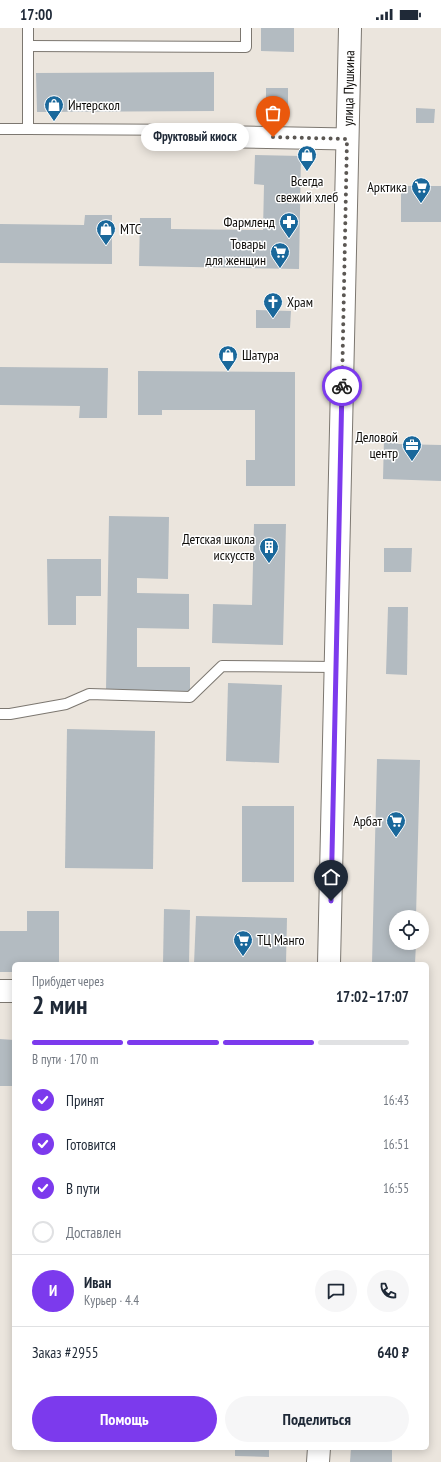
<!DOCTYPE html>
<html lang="ru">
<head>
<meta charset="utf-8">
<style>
  body { margin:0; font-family:"PT Sans Narrow",sans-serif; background:#f6f6f7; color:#1f2937; height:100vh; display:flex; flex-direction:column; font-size:15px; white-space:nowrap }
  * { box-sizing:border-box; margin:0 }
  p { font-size:13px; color:#747a83 }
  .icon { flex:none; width:22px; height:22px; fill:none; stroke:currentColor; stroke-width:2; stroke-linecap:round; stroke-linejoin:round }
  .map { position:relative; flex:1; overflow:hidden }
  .details { position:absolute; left:12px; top:934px; width:417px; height:488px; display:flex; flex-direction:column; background:#fff; border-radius:6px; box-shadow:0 2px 10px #0003 }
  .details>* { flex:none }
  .controls { position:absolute; left:389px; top:882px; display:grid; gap:8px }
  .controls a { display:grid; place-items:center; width:40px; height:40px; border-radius:50%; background:#fff; box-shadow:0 2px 10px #0003; font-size:20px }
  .pin { position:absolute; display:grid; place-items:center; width:34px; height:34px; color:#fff; margin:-41px -17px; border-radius:50% 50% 50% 0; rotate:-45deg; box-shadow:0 0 4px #0007 }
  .pin .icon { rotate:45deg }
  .courier { position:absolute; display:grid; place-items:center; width:40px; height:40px; margin:-20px; border:3px solid #7c3aed; border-radius:50%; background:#fff; color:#222; box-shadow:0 1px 5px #0007 }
  .bubble { position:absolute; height:28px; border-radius:14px; background:#fff; box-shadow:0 2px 10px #0003; font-size:13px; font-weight:800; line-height:28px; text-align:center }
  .summary em { font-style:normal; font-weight:800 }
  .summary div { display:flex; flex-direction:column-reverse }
  .summary { display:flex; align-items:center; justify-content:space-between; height:68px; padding:0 20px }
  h1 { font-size:26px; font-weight:800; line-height:30px }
  .bar { display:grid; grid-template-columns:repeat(4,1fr); gap:6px 4px; align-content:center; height:48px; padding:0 20px }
  .bar i { height:5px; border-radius:3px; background:#e0e1e3 }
  .bar .current { background:#7c3aed }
  .bar p { grid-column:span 4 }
  .line { display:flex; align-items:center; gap:10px; padding:0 20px; border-top:1px solid #e0e1e3 }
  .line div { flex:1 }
  .round { display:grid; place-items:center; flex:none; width:42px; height:42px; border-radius:21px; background:#f6f6f7 }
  ol { padding:0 20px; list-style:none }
  li { display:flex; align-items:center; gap:12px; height:44px }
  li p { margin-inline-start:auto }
  li .icon { padding:4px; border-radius:50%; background:#7c3aed; color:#fff; stroke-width:4 }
  li:last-child { color:#747a83 }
  li i { width:22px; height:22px; border:2px solid #e0e1e3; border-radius:50% }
  .primary-button { display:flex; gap:8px; margin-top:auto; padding:8px 20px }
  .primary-button a { flex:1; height:46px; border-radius:24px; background:#7c3aed; color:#fff; font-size:16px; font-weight:800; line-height:46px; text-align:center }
  .primary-button a+a { background:#f6f6f7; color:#1f2937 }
  .status { display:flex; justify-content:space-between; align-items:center; height:28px; padding:0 20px; background:#fff; direction:ltr }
  .status svg { height:11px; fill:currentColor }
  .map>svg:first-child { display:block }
</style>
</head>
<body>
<div class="status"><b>17:00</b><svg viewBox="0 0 49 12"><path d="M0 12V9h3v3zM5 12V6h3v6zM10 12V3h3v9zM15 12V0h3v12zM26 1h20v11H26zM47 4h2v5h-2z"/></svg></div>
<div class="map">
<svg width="441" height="1434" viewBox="0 0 441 1434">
  <rect width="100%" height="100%" fill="#ebe5dd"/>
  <!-- building -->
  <g fill="#b3bbc1">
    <path d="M261,0H294V24L261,23Z"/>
    <path d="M214,44V83L37,84L36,45Z"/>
    <rect x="266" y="60" width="22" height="21"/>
    <path d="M416,80L435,81L434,95H416Z"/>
    <path d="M255,127L301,128L299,241L139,238L140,190H171V201L263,202L264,157L254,156Z"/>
    <rect x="401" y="158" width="40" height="36"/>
    <path d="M85,187H112V236L0,235V196L84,197Z"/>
    <path d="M256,282L291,283L290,300H256Z"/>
    <path d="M0,339L108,340L107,390H79L80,378L0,377Z"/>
    <path d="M138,343L295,344V458H246V432H255V382H162V387H138Z"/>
    <path d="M384,410H399L398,416L441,417V453L383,451Z"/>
    <path d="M109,488L169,489L168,551L137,550V565L189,566V601L137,600V639H190V663L106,662Z"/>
    <path d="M254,496H286L283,617L212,615L213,576L252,577Z"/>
    <path d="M384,520H412L411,544H384Z"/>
    <path d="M47,531H101V568H76V597H48Z"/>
    <path d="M388,579H408L407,647L386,646Z"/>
    <path d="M228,655L282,657L279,735L226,733Z"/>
    <path d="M67,701L155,703L153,841L65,840Z"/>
    <path d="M377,731L420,732L416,889H396V915H416L415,936H372Z"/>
    <rect x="242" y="778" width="52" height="76"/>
    <path d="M164,881L190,882L189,936H163Z"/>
    <path d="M27,883H59V936H14V944H0V903H27Z"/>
    <path d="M196,888L287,890L286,936H194Z"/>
    <path d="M0,1011L14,1012V1058H0Z"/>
    <path d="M235,1420H269V1429L235,1428Z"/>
    <path d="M351,1420H392V1434H350Z"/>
  </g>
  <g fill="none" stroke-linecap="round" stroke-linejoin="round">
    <defs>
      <g id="service">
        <path d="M28,18L246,19V0"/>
        <path d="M0,101H28V0"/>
        <path d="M28,101L209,102"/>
        <path d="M0,686H10L66,676L89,666L190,669L222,638L336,639"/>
      </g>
      <path id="minor" d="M243,109L347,111"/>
      <g id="tertiary">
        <path id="s1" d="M329,936L350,0"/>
        <path d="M0,963H14"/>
        <path d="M318,1434L319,1420"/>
      </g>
    </defs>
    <!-- service casing -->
    <use href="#service" stroke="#7c7770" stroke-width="12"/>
    <!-- minor casing -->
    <use href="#minor" stroke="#7c7770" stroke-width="23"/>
    <!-- tertiary casing -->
    <use href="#tertiary" stroke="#7c7770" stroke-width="24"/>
    <!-- service -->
    <use href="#service" stroke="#fff" stroke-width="10"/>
    <!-- minor -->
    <use href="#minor" stroke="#fff" stroke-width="21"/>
    <!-- tertiary -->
    <use href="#tertiary" stroke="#fff" stroke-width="22"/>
  </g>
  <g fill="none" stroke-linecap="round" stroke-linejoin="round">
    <!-- done -->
    <path stroke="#5b5753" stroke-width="4" stroke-dasharray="0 7.2" d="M273,109L347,111L342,358"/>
    <!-- route -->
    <path stroke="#7c3aed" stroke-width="5" d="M331,873L342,358"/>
  </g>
  <!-- icons -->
  <defs>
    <symbol id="shop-pin" viewBox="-11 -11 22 30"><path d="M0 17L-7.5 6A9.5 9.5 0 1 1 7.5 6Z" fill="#1a689b" stroke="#fff"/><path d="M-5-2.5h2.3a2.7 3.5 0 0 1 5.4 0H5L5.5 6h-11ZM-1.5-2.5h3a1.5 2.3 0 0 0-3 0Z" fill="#fff"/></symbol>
    <symbol id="supermarket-pin" viewBox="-11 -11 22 30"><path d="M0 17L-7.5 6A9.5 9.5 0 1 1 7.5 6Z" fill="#1a689b" stroke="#fff"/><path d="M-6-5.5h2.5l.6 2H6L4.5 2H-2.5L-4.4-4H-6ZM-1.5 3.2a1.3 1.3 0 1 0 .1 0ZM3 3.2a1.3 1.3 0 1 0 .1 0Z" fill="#fff"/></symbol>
    <symbol id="pharmacy-pin" viewBox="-11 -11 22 30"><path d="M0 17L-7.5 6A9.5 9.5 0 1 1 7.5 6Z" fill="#1a689b" stroke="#fff"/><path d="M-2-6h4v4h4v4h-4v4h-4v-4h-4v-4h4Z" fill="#fff"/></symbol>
    <symbol id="church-pin" viewBox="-11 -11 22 30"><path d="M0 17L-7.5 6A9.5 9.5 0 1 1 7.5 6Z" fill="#1a689b" stroke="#fff"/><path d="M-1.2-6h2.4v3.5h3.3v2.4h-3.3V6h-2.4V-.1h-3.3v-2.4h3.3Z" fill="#fff"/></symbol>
    <symbol id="office-pin" viewBox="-11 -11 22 30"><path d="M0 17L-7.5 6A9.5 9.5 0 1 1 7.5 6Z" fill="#1a689b" stroke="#fff"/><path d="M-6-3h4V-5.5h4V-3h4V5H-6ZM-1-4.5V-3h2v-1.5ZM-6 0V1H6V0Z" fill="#fff"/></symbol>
    <symbol id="building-pin" viewBox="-11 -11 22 30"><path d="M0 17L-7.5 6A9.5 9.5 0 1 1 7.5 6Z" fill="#1a689b" stroke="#fff"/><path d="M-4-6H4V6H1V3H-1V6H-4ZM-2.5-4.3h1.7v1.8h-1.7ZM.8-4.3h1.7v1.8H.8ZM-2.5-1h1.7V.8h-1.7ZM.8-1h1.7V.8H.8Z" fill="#fff"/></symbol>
  </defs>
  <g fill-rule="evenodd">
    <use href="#shop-pin" x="43" y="66" width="22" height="30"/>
    <use href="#shop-pin" x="296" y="116" width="22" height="30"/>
    <use href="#supermarket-pin" x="410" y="148" width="22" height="30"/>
    <use href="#pharmacy-pin" x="278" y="183" width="22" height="30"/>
    <use href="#shop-pin" x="95" y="190" width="22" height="30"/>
    <use href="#supermarket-pin" x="269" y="213" width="22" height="30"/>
    <use href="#church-pin" x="262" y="263" width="22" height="30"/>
    <use href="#shop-pin" x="217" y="316" width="22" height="30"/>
    <use href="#office-pin" x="401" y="406" width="22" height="30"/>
    <use href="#building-pin" x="258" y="508" width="22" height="30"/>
    <use href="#supermarket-pin" x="385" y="782" width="22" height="30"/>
    <use href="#supermarket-pin" x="232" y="901" width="22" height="30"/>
  </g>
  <g text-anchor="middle" stroke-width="3" stroke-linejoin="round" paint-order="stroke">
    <!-- street labels -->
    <g font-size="14" fill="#0d0b08" stroke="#fff">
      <text dy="5" stroke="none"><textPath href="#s1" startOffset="876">улица Пушкина</textPath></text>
    </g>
    <!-- poi labels -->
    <g font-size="14" fill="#0d0b08" stroke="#fff" text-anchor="end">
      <text x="68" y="82" text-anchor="start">Интерскол</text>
      <text x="307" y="158" text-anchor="middle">Всегда<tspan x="307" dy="16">свежий хлеб</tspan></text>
      <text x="407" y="164">Арктика</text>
      <text x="275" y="199">Фармленд</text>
      <text x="120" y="206" text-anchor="start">МТС</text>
      <text x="266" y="221">Товары<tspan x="266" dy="16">для женщин</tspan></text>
      <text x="287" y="279" text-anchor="start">Храм</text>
      <text x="242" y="332" text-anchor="start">Шатура</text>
      <text x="398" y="414">Деловой<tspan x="398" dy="16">центр</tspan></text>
      <text x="255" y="516">Детская школа<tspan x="255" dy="16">искусств</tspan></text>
      <text x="382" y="798">Арбат</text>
      <text x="257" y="917" text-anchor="start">ТЦ Манго</text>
    </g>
  </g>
</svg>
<div class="controls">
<a><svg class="icon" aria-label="locate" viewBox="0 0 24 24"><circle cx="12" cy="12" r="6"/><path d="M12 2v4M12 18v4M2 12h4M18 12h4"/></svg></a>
</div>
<div class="pin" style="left:273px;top:109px;background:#ea580c"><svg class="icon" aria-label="bag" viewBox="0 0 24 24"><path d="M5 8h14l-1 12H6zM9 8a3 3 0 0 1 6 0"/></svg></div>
<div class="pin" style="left:331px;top:873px;background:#1f2937"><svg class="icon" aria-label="home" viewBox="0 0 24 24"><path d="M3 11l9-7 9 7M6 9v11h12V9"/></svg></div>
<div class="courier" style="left:342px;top:358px"><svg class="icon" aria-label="bike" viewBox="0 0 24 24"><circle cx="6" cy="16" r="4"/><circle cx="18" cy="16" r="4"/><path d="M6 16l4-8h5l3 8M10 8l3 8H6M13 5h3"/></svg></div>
<div class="bubble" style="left:141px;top:95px;width:108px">Фруктовый киоск</div>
<section class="details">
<div class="summary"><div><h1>2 мин</h1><p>Прибудет через</p></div><em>17:02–17:07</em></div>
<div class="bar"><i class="current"></i><i class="current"></i><i class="current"></i><i></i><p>В пути · 170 m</p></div>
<ol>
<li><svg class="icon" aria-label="check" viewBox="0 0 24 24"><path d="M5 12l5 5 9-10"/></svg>Принят<p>16:43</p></li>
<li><svg class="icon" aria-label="check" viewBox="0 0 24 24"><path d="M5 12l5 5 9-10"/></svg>Готовится<p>16:51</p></li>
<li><svg class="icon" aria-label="check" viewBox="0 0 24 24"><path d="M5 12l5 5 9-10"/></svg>В пути<p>16:55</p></li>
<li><i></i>Доставлен</li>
</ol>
<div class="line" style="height:72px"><b class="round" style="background:#7c3aed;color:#fff">И</b><div><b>Иван</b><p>Курьер · 4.4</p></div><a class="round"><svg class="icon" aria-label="chat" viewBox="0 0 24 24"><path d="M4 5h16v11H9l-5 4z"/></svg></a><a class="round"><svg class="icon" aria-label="phone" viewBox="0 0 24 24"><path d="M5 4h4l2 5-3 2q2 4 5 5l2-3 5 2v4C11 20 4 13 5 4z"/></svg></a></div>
<div class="line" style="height:52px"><div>Заказ #2955</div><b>640 ₽</b></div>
<div class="primary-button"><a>Помощь</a><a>Поделиться</a></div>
</section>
</div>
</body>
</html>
